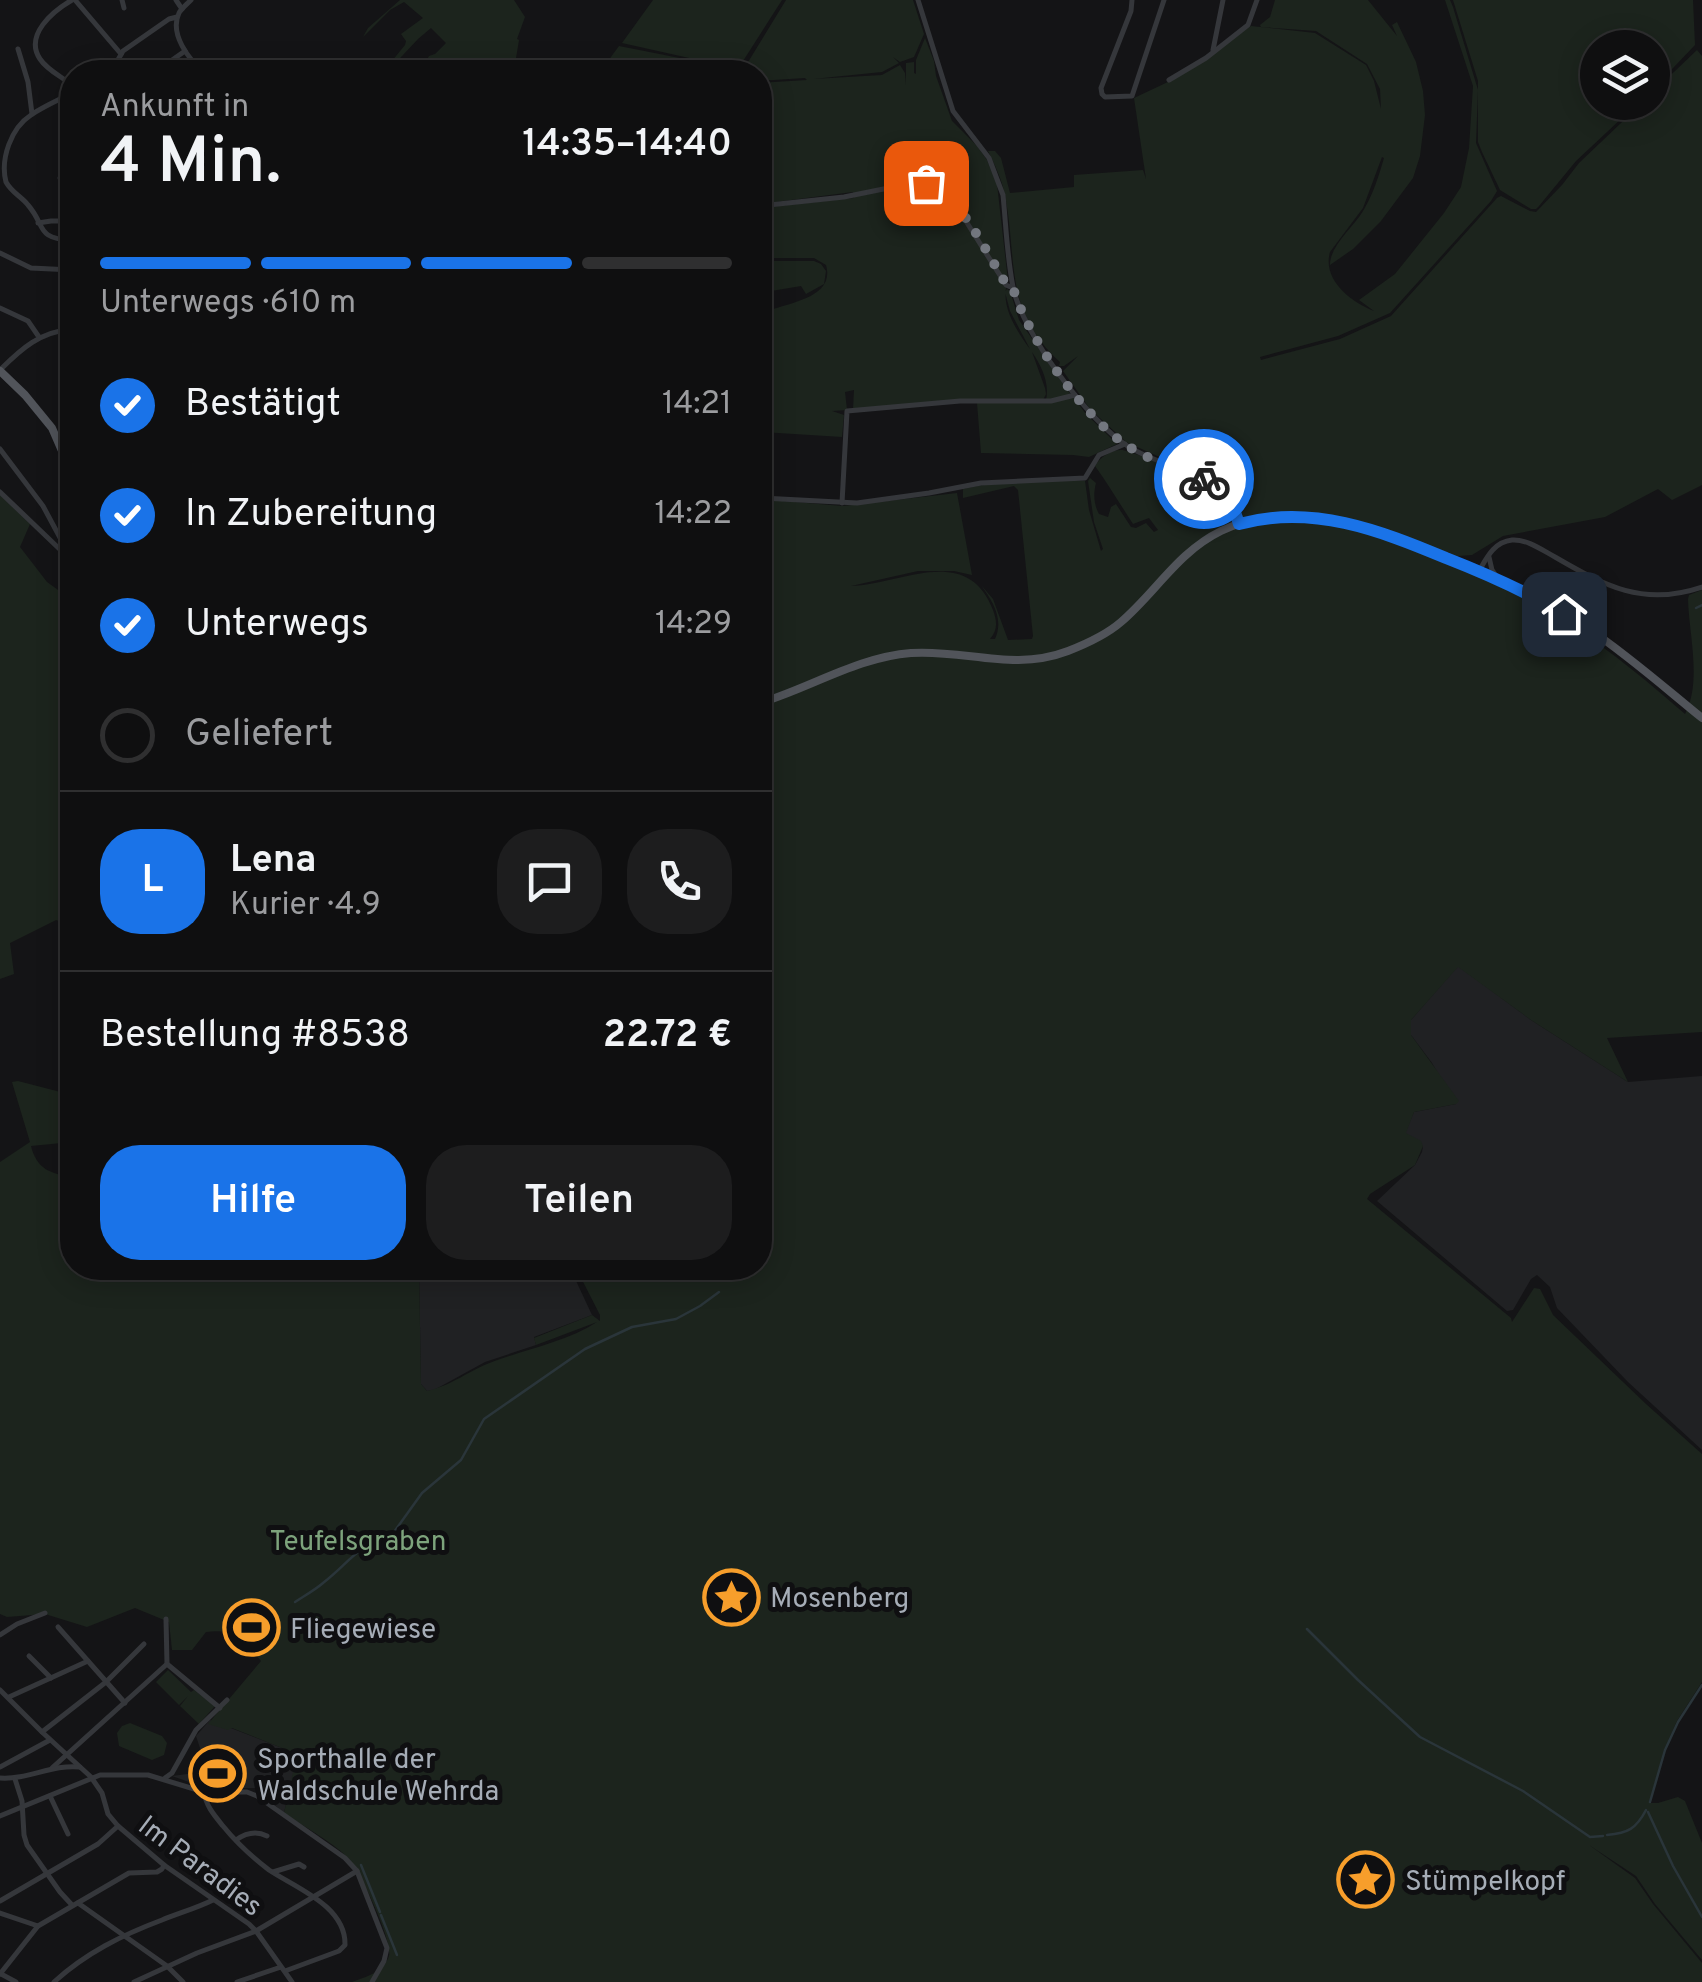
<!DOCTYPE html>
<html lang="de">
<head>
<meta charset="utf-8">
<style>
  body { margin:0; font-family:Overpass,sans-serif; background:#1d1d1e; color:#f1f3f6; height:100vh; display:flex; flex-direction:column; font-size:38px; white-space:nowrap }
  * { box-sizing:border-box; margin:0 }
  p { font-size:32px; color:#9b9c9f }
  .icon { flex:none; width:55px; height:55px; fill:none; stroke:currentColor; stroke-width:2; stroke-linecap:round; stroke-linejoin:round }
  .map { position:relative; flex:1; overflow:hidden }
  .sheet { position:absolute; left:60px; top:60px; width:712px; height:1220px; display:flex; flex-direction:column; background:#0f0f10; border-radius:40px; box-shadow:0 5px 25px #0003,0 0 0 2px #2f2f30 }
  .sheet>* { flex:none }
  .controls { position:absolute; left:1580px; top:30px; display:grid; gap:20px }
  .controls a { display:grid; place-items:center; width:90px; height:90px; border-radius:50%; background:#0f0f10; box-shadow:0 5px 25px #0003,0 0 0 2px #2f2f30; font-size:50px }
  .pin { position:absolute; display:grid; place-items:center; width:85px; height:85px; color:#fff; margin:-42px; border-radius:20px; box-shadow:0 5px 15px #0006 }
  .courier { position:absolute; display:grid; place-items:center; width:100px; height:100px; margin:-50px; border:8px solid #1a73e8; border-radius:50%; background:#fff; color:#222; box-shadow:0 2px 12px #0007 }
  .headline em { font-style:normal; font-weight:600 }
  .headline div { display:flex; flex-direction:column-reverse }
  .headline { display:flex; align-items:center; justify-content:space-between; height:170px; padding:0 40px }
  h1 { font-size:65px; font-weight:600; line-height:75px }
  .bar { display:grid; grid-template-columns:repeat(4,1fr); gap:15px 10px; align-content:center; height:120px; padding:0 40px }
  .bar i { height:12px; border-radius:8px; background:#2f2f30 }
  .bar .current { background:#1a73e8 }
  .bar p { grid-column:span 4 }
  .line { display:flex; align-items:center; gap:25px; padding:0 40px; border-top:2px solid #2f2f30 }
  .line div { flex:1 }
  .round { display:grid; place-items:center; flex:none; width:105px; height:105px; border-radius:40px; background:#1d1d1e }
  ol { padding:0 40px; list-style:none }
  li { display:flex; align-items:center; gap:30px; height:110px }
  li p { margin-inline-start:auto }
  li .icon { padding:10px; border-radius:50%; background:#1a73e8; color:#fff; stroke-width:4 }
  li:last-child { color:#9b9c9f }
  li i { width:55px; height:55px; border:5px solid #2f2f30; border-radius:50% }
  .button { display:flex; gap:20px; margin-top:auto; padding:20px 40px }
  .button a { flex:1; height:115px; border-radius:40px; background:#1a73e8; color:#fff; font-size:40px; font-weight:600; line-height:115px; text-align:center }
  .button a+a { background:#1d1d1e; color:#f1f3f6 }
  .map>svg:first-child { display:block }
</style>
</head>
<body>
<div class="map">
<svg width="1702" height="1982" viewBox="0 0 1702 1982">
  <rect width="100%" height="100%" fill="#141416"/>
  <!-- built -->
  <g fill="#202123">
    <path d="M1458,966L1531,1020L1628,1082L1702,1076V1450L1628,1382L1557,1308L1550,1287L1537,1275L1531,1279L1513,1310L1507,1311L1377,1201L1415,1165L1422,1152L1423,1146L1405,1133L1414,1112L1456,1104L1432,1063L1411,1035V1020Z"/>
    <path d="M419,1268H570L592,1315L534,1337L536,1345L485,1362L434,1390L427,1391L421,1384Z"/>
    <path d="M210,1720L298,1754L284,1813L255,1788H206L172,1776L195,1773L203,1757L196,1736Z"/>
  </g>
  <!-- green -->
  <g fill="#1c241d">
    <path d="M400,0H514L525,17L517,39L519,40L516,58L519,72H424V65L429,56L435,54L446,43L431,28L418,39L387,72H383L405,45L406,41L401,34L423,18L404,2L390,10L363,37L368,28Z"/>
    <path d="M653,0H782L736,72H730L725,67L716,64L622,43Z"/>
    <path d="M786,0H913L924,34L914,57L900,62L893,57L899,63L882,72L813,79L882,75L900,65L905,73L906,85V63L914,62V73L916,74V60L925,38L934,61L936,76L952,121L977,146L987,160L997,184L1008,281C999,304 1016,330 1030,349L1010,311L1005,292L1007,289L1010,291L1019,320L1071,395L1046,400C1050,383 1041,365 1032,352L1045,388L1046,394L1043,400L975,399L853,409L854,390L845,392L847,410L832,411L844,415L842,437L760,432V261H814L821,264L826,271L824,284L806,294L801,286L765,292L767,306L770,310C793,302 835,296 826,265L814,258H760V208L854,198L853,192L760,204V83L807,80L805,78L760,81V72H742Z"/>
    <path d="M1275,0H1368L1397,36L1392,25L1397,22L1416,62L1423,91L1425,115L1420,156L1413,178L1381,221L1353,249L1330,265C1330,245 1353,228 1363,211C1373,195 1379,175 1384,158L1382,157L1363,208L1330,252C1322,280 1351,302 1374,311L1359,300L1395,274L1444,213L1461,187L1469,148L1473,86L1445,0H1450L1453,7L1478,90L1476,143L1497,191L1491,201L1390,313L1338,336L1260,357L1261,360L1340,339L1391,316L1497,198L1501,196L1530,211L1536,212L1562,185L1579,163L1642,103L1652,102L1653,92L1697,50L1702,56V485L1672,500L1658,489L1605,517L1503,536L1472,555L1458,556L1453,566C1546,600 1612,650 1685,714C1702,682 1689,635 1688,599L1689,595L1702,590V1032L1607,1038L1628,1082L1531,1020L1458,967L1411,1020V1035L1459,1101L1456,1104L1414,1112L1406,1133L1421,1141L1423,1146L1415,1165L1370,1194L1367,1199L1511,1318L1512,1322L1534,1288L1540,1289L1553,1315L1646,1404L1702,1454V1682L1677,1721L1664,1750L1649,1803H1658L1678,1797L1685,1801L1702,1843V1960L1655,1904L1636,1876L1589,1845L1635,1878L1653,1904L1702,1963V1982H352C366,1977 384,1972 389,1956C393,1940 359,1869 347,1857C331,1841 304,1827 284,1813L297,1754L232,1728L228,1730L208,1724L261,1661C244,1641 234,1628 206,1632L192,1650H172L169,1622L135,1608L87,1627L45,1614L7,1617L0,1614V1162L30,1142L12,1082L18,1081L72,1095V1142L31,1146C36,1168 51,1175 72,1176V1268H419L421,1384L427,1391C453,1385 468,1371 492,1362C526,1349 566,1342 597,1322L536,1345L534,1338L592,1315L600,1321V1315L576,1268H760V499L843,506L957,493L972,575L954,571H918L851,586C899,585 967,542 993,610C997,621 998,630 990,639H995C1004,619 993,602 981,585L993,599L1008,640L1032,639L1033,636L1018,490L1014,486L963,498V489C1002,480 1045,478 1085,481L1089,510L1101,551L1103,549L1094,522L1088,481L1090,478L1096,483C1093,494 1094,505 1099,514L1108,517L1111,507L1116,504L1131,527L1136,528L1146,523L1154,532L1158,530L1149,518L1133,524C1120,504 1108,484 1095,466C1100,457 1111,450 1121,450C1128,449 1192,477 1205,482L1209,479L1126,442L1090,409L1063,371L1078,356L1064,366H1059L1060,362C1003,309 1018,263 1005,195C1002,180 995,165 988,151H995L1001,158L1010,193L1074,187V175L1143,170L1146,179L1134,98L1170,81L1251,26L1315,33L1366,65L1374,81L1381,109L1380,89L1367,64L1316,31L1261,27L1260,25L1270,17Z"/>
    <path d="M1453,0H1693L1695,45L1653,89L1652,48H1598V102L1638,103L1576,161L1539,206L1536,209H1531L1500,190L1482,152L1478,142V81Z"/>
    <path d="M619,46L715,65L727,72H600Z"/>
    <path d="M1074,398L1086,414L1117,444L1089,457L1073,455L981,453L977,403Z"/>
    <path d="M0,495L30,524L20,547L47,582L72,600V950L59,952L65,937L64,923L56,920L10,943L14,974L0,979Z"/>
    <path d="M168,1670L191,1692L194,1690L215,1706L199,1724L180,1706L188,1696L179,1705L156,1682Z"/>
    <path d="M130,1723L162,1736L167,1743L164,1755L152,1760L119,1746L117,1733L122,1726Z"/>
  </g>
  <g fill="none" stroke-linecap="round" stroke-linejoin="round">
    <!-- stream -->
    <g stroke="#2a353a" stroke-width="2.5">
      <path d="M1696,608L1702,605"/>
      <path d="M394,1532L422,1493L461,1460L484,1419L585,1349L632,1327L676,1319L700,1306L719,1292"/>
      <path d="M295,1602C304,1596 315,1590 323,1583C350,1562 355,1547 391,1535"/>
      <path d="M1307,1629L1358,1680L1420,1737L1523,1791L1590,1837L1603,1836"/>
      <path d="M1650,1802L1665,1750L1678,1722L1702,1685"/>
      <path d="M1648,1812L1673,1866L1702,1917"/>
      <path d="M1607,1835C1628,1833 1636,1829 1646,1810"/>
      <path d="M361,1865L380,1912"/>
      <path d="M381,1915L397,1955"/>
    </g>
    <!-- minor -->
    <g stroke="#35373b" stroke-width="5">
      <path d="M72,0C53,11 24,35 40,59C47,70 62,77 72,85"/>
      <path d="M75,0L121,54"/>
      <path d="M122,0L124,8"/>
      <path d="M176,0L182,9"/>
      <path d="M191,0C188,3 181,9 179,13C169,34 189,60 204,72"/>
      <path d="M918,0L953,111L989,158L1003,195C1006,225 1007,257 1013,287C1022,333 1089,422 1129,447C1157,464 1192,470 1221,487L1229,495L1239,524"/>
      <path d="M1132,0L1131,11L1101,88L1102,94L1105,97L1132,96L1164,0"/>
      <path d="M18,49L28,82L32,114"/>
      <path d="M1213,50L1223,0"/>
      <path d="M111,72L123,51L169,19L177,17"/>
      <path d="M155,72L185,51"/>
      <path d="M1169,80L1206,58L1248,25L1257,0"/>
      <path d="M72,93C59,100 44,106 31,115C11,128 0,159 6,182C12,193 21,196 28,205C47,227 34,237 72,241"/>
      <path d="M60,178H72"/>
      <path d="M760,206L844,197L913,183L934,185L948,196L964,218L1006,285L1013,288"/>
      <path d="M38,223L51,221H72"/>
      <path d="M0,253L31,268L72,270"/>
      <path d="M0,308L28,321L39,337"/>
      <path d="M0,370C22,348 40,332 72,329"/>
      <path d="M0,449L43,506L72,560"/>
      <path d="M0,492L70,559"/>
      <path d="M760,498L857,503L929,493L981,483L1085,478L1099,455L1125,444"/>
      <path d="M842,503L847,411L960,401H1051L1075,395"/>
      <path d="M1489,557L1492,570L1498,579"/>
      <path d="M1479,571C1487,557 1494,542 1512,540C1527,539 1542,550 1555,557C1605,586 1643,607 1702,587"/>
      <path d="M166,1619L167,1664"/>
      <path d="M58,1627L125,1703"/>
      <path d="M0,1635L17,1624L45,1613"/>
      <path d="M29,1656L51,1678"/>
      <path d="M0,1690L42,1732L91,1777L102,1793L108,1814L118,1826L164,1865L249,1924L256,1931L292,1982"/>
      <path d="M9,1697L88,1661"/>
      <path d="M42,1732L106,1682L144,1644"/>
      <path d="M0,1767L50,1740"/>
      <path d="M52,1768L167,1664L220,1708"/>
      <path d="M0,1778C28,1780 52,1764 80,1767"/>
      <path d="M165,1778L172,1773L196,1730L227,1700"/>
      <path d="M15,1779L22,1801L24,1835L27,1845L60,1892L72,1905"/>
      <path d="M204,1792C206,1806 214,1815 223,1826C236,1842 252,1857 269,1870C296,1888 346,1906 345,1945L339,1951L285,1971"/>
      <path d="M50,1796L68,1834"/>
      <path d="M0,1816L100,1775H148L204,1792H247L257,1796L345,1858L357,1871L387,1948L384,1961L372,1982"/>
      <path d="M236,1840C246,1833 257,1831 267,1836"/>
      <path d="M273,1872L299,1864L304,1867"/>
      <path d="M0,1901L98,1844L118,1826"/>
      <path d="M78,1903L167,1966L183,1982"/>
      <path d="M0,1913L38,1926"/>
      <path d="M0,1974L38,1926L129,1873L157,1872L162,1869L164,1865"/>
      <path d="M1,1974L16,1982"/>
      <path d="M54,1982C86,1953 122,1935 162,1920C179,1913 197,1908 213,1900"/>
      <path d="M134,1982L197,1953L256,1931L357,1871"/>
      <path d="M237,1982L281,1967"/>
    </g>
    <!-- major -->
    <g stroke="#51545a" stroke-width="8">
      <path d="M0,371L25,395L52,428L72,474"/>
      <path d="M760,703C810,688 858,657 911,653C965,649 1013,672 1068,651C1086,644 1106,635 1121,622C1156,592 1178,552 1221,531C1295,495 1377,530 1447,558C1496,578 1545,600 1589,629C1629,656 1665,688 1702,718"/>
    </g>
  </g>
  <g fill="none" stroke-linecap="round" stroke-linejoin="round">
    <!-- done -->
    <path stroke="#73777f" stroke-width="10" stroke-dasharray="0 18" d="M926,183C958,191 989,257 1006,284L1013,288C1027,336 1083,416 1125,444C1148,460 1177,469 1204,479"/>
    <!-- route -->
    <path stroke="#1a73e8" stroke-width="12" d="M1204,479C1230,491 1230,498 1239,524C1312,504 1379,530 1446,558C1487,574 1527,592 1564,614"/>
  </g>
  <!-- icons -->
  <defs>
    <symbol id="sight-ring" viewBox="-11 -11 22 22"><circle r="9.5" fill="#0f0f11" stroke="#f79e2b" stroke-width="1.5"/><path d="M0-6L1.8-2.2L6-1.7L2.9 1.2L3.7 5.4L0 3.3L-3.7 5.4L-2.9 1.2L-6-1.7L-1.8-2.2Z" fill="#f79e2b"/></symbol>
    <symbol id="stadium-ring" viewBox="-11 -11 22 22"><circle r="9.5" fill="#0f0f11" stroke="#f79e2b" stroke-width="1.5"/><path d="M0-5a6.5 5 0 1 0 0 10a6.5 5 0 1 0 0-10ZM-3.5-1.8h7v3.6h-7Z" fill="#f79e2b"/></symbol>
  </defs>
  <g fill-rule="evenodd">
    <use href="#sight-ring" x="700" y="1566" width="63" height="63"/>
    <use href="#stadium-ring" x="220" y="1596" width="63" height="63"/>
    <use href="#stadium-ring" x="186" y="1742" width="63" height="63"/>
    <use href="#sight-ring" x="1334" y="1848" width="63" height="63"/>
  </g>
  <g text-anchor="middle" stroke-width="10" stroke-linejoin="round" paint-order="stroke">
    <!-- park labels -->
    <g font-size="28" fill="#7da37c" stroke="#0f0f11">
      <text x="358" y="1550">Teufelsgraben</text>
    </g>
    <!-- poi labels -->
    <g font-size="28" fill="#a6adb7" stroke="#0f0f11" text-anchor="start">
      <text x="770" y="1607">Mosenberg</text>
      <text x="290" y="1638">Fliegewiese</text>
      <text x="257" y="1768">Sporthalle der<tspan x="257" dy="32">Waldschule Wehrda</tspan></text>
      <text x="1405" y="1890">Stümpelkopf</text>
    </g>
    <!-- street labels -->
    <g font-size="28" fill="#a6adb7" stroke="#0f0f11">
      <text transform="translate(201 1865) rotate(37)" y="10">Im Paradies</text>
    </g>
  </g>
</svg>
<div class="controls">
<a><svg class="icon" aria-label="layers" viewBox="0 0 24 24"><path d="M12 4l9 5-9 5-9-5zM3 14l9 5 9-5"/></svg></a>
</div>
<div class="pin" style="left:926px;top:183px;background:#ea580c"><svg class="icon" aria-label="bag" viewBox="0 0 24 24"><path d="M5 8h14l-1 12H6zM9 8a3 3 0 0 1 6 0"/></svg></div>
<div class="pin" style="left:1564px;top:614px;background:#1f2937"><svg class="icon" aria-label="home" viewBox="0 0 24 24"><path d="M3 11l9-7 9 7M6 9v11h12V9"/></svg></div>
<div class="courier" style="left:1204px;top:479px"><svg class="icon" aria-label="bike" viewBox="0 0 24 24"><circle cx="6" cy="16" r="4"/><circle cx="18" cy="16" r="4"/><path d="M6 16l4-8h5l3 8M10 8l3 8H6M13 5h3"/></svg></div>
<section class="sheet">
<div class="headline"><div><h1>4 Min.</h1><p>Ankunft in</p></div><em>14:35–14:40</em></div>
<div class="bar"><i class="current"></i><i class="current"></i><i class="current"></i><i></i><p>Unterwegs · 610 m</p></div>
<ol>
<li><svg class="icon" aria-label="check" viewBox="0 0 24 24"><path d="M5 12l5 5 9-10"/></svg>Bestätigt<p>14:21</p></li>
<li><svg class="icon" aria-label="check" viewBox="0 0 24 24"><path d="M5 12l5 5 9-10"/></svg>In Zubereitung<p>14:22</p></li>
<li><svg class="icon" aria-label="check" viewBox="0 0 24 24"><path d="M5 12l5 5 9-10"/></svg>Unterwegs<p>14:29</p></li>
<li><i></i>Geliefert</li>
</ol>
<div class="line" style="height:180px"><b class="round" style="background:#1a73e8;color:#fff">L</b><div><b>Lena</b><p>Kurier · 4.9</p></div><a class="round"><svg class="icon" aria-label="chat" viewBox="0 0 24 24"><path d="M4 5h16v11H9l-5 4z"/></svg></a><a class="round"><svg class="icon" aria-label="phone" viewBox="0 0 24 24"><path d="M5 4h4l2 5-3 2q2 4 5 5l2-3 5 2v4C11 20 4 13 5 4z"/></svg></a></div>
<div class="line" style="height:130px"><div>Bestellung #8538</div><b>22.72 €</b></div>
<div class="button"><a>Hilfe</a><a>Teilen</a></div>
</section>
</div>
</body>
</html>
